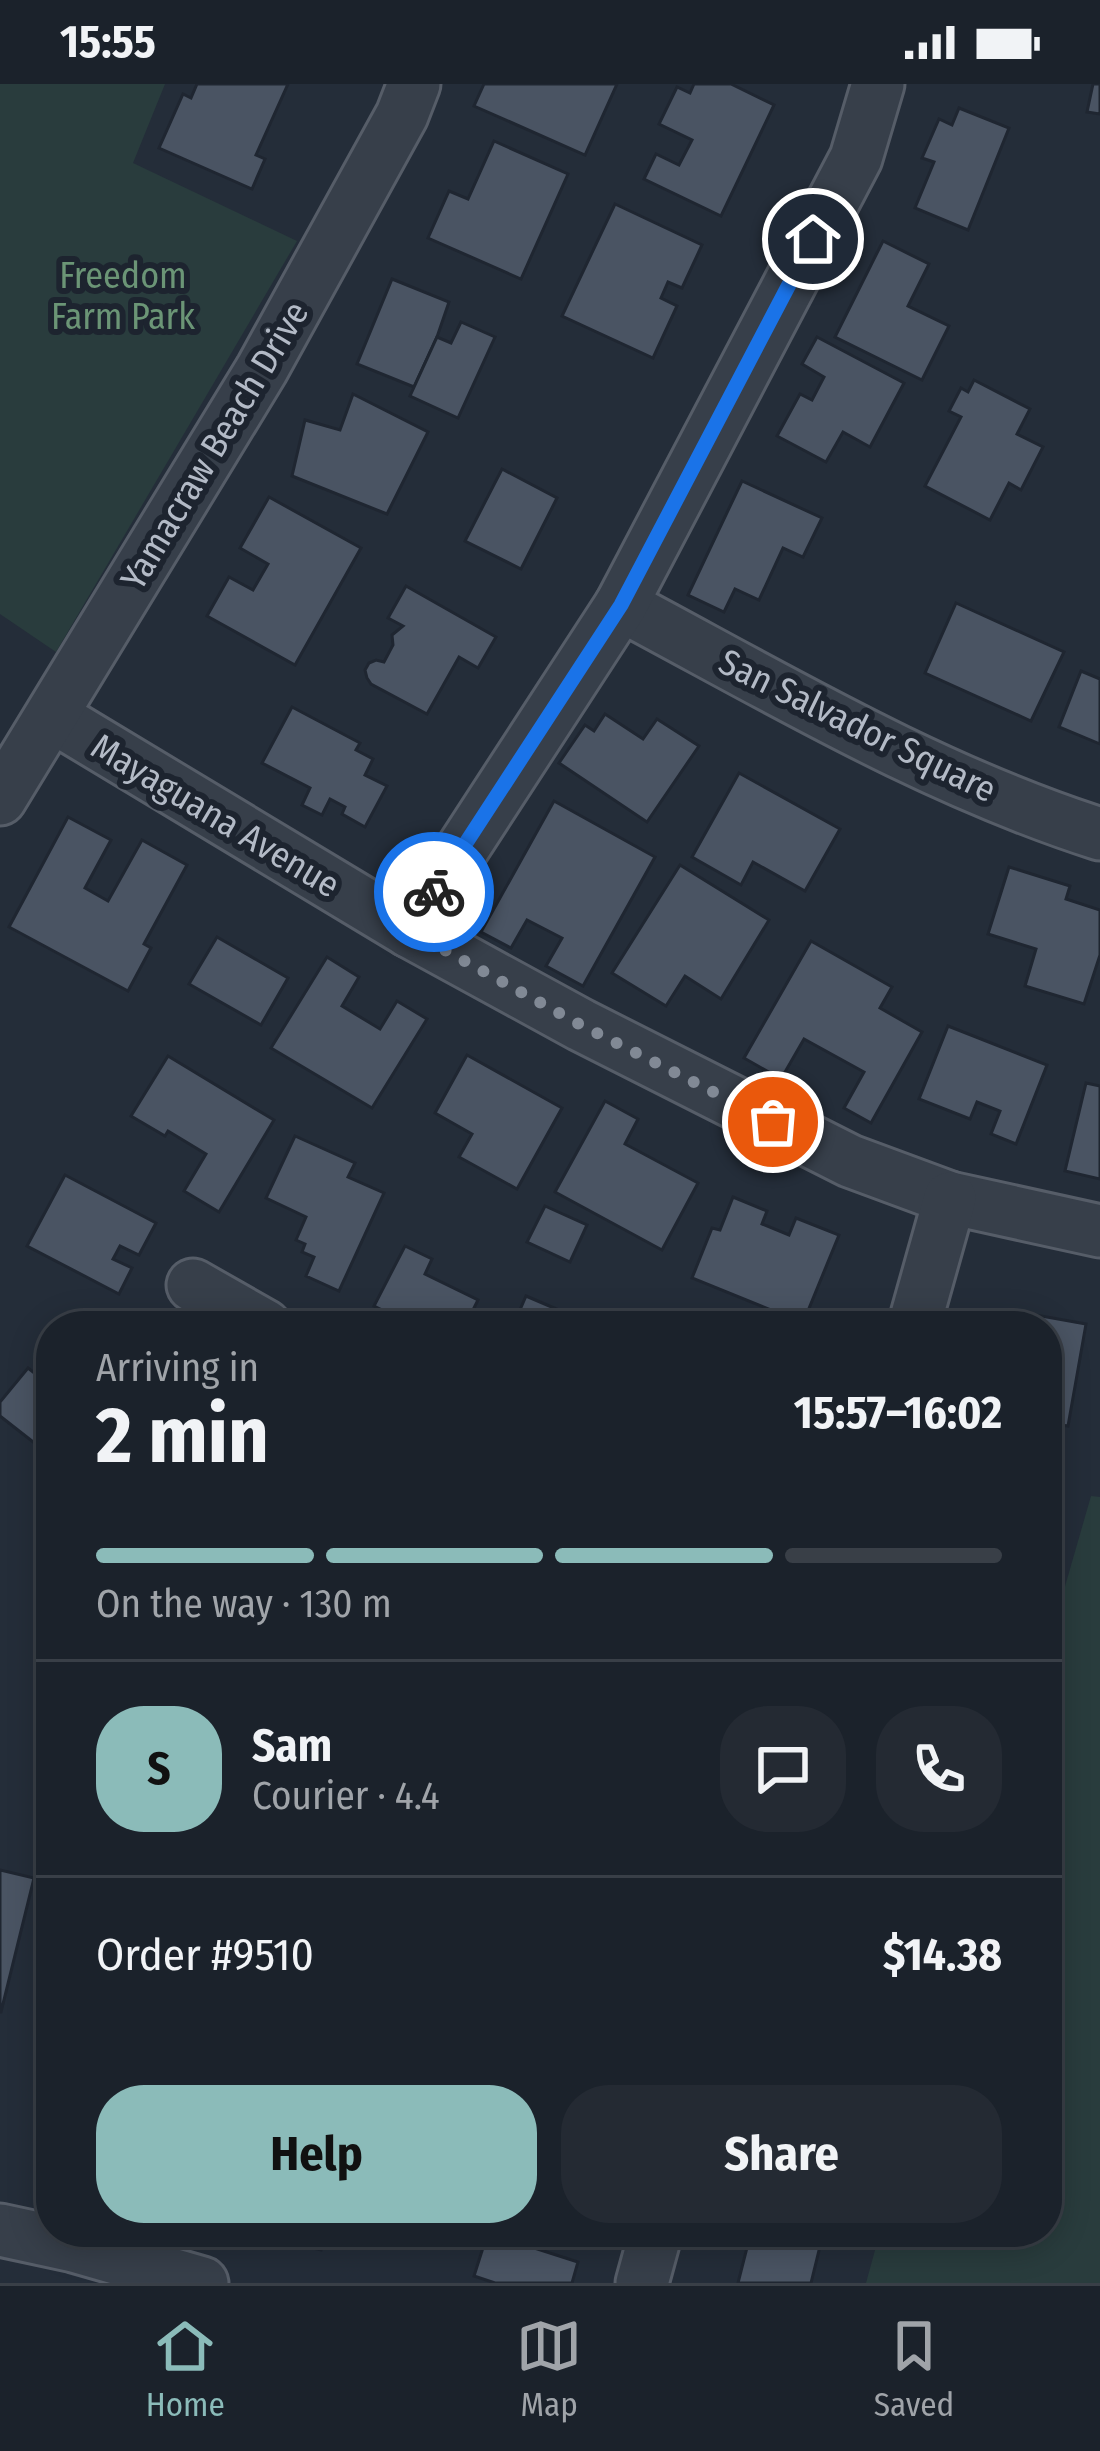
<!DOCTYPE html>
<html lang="en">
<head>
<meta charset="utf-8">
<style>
  body { margin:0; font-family:"Fira Sans Condensed",sans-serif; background:#242a33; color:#f1f3f6; height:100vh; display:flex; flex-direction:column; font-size:45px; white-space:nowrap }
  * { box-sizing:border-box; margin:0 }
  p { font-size:39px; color:#a0a4a9 }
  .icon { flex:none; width:66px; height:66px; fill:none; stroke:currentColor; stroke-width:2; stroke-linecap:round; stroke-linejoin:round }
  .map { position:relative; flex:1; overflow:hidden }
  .details { position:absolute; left:36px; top:1227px; width:1026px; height:936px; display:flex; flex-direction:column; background:#1b222b; border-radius:48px; box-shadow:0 6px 30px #0003,0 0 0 3px #393f47 }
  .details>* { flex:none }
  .pin { position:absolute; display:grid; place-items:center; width:102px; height:102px; color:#fff; margin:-51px; border:6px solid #fff; border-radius:50%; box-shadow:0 3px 12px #0007 }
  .courier { position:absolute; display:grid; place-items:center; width:120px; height:120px; margin:-60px; border:9px solid #1a73e8; border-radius:50%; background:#fff; color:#222; box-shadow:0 3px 15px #0007 }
  .overview em { font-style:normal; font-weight:700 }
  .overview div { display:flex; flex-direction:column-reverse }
  .overview { display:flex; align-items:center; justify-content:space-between; height:204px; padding:0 60px }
  h1 { font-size:78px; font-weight:700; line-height:90px }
  .bar { display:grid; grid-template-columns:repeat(4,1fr); gap:18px 12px; align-content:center; height:144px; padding:0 60px }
  .bar i { height:15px; border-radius:9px; background:#393f47 }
  .bar .selected { background:#8bbbb9 }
  .bar p { grid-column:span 4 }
  .line { display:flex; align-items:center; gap:30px; padding:0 60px; border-top:3px solid #393f47 }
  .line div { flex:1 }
  .round { display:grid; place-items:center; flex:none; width:126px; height:126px; border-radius:48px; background:#242a33 }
  .button { display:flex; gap:24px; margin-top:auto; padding:24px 60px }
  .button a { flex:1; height:138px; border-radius:48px; background:#8bbbb9; color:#111; font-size:48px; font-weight:700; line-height:138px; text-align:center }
  .button a+a { background:#242a33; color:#f1f3f6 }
  .status { display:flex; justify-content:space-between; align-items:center; height:84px; padding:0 60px; background:#1b222b; direction:ltr }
  .status svg { height:33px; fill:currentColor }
  .tabs { display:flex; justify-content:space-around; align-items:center; height:168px; border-top:3px solid #393f47; background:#1b222b; font-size:33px; color:#a0a4a9 }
  .tabs a { display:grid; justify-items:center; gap:6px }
  .tabs .selected { color:#8bbbb9 }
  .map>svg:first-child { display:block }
</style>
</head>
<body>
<div class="status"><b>15:55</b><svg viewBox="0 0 49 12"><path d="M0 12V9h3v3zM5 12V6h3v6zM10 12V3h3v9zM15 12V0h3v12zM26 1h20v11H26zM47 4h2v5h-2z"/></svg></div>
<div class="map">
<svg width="1100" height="2199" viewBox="0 0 1100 2199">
  <rect width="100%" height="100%" fill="#242d39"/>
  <!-- green -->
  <g fill="#293c3d">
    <path d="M0,0H165L133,79L297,157L56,568L0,530Z"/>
    <path d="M1091,1412L1100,1413V2199H866L880,2148H1047V1565Z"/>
  </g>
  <!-- building -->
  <g fill="#4a5463" stroke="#1f2631" stroke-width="3">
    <path d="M197,0H288L256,71L265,75L252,105L159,64L183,10L191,14Z"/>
    <path d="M484,0H617L585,71L474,22Z"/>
    <path d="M694,0H731L774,21L721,132L644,95L656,70L679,81L692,56L659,40L677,3L690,9Z"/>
    <path d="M1093,0H1100V30L1087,28Z"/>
    <path d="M959,24L1009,44L968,146L915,124L934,78L922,74L939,35L952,41Z"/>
    <path d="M494,57L568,90L521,195L428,154L449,107L468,115Z"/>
    <path d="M615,120L702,161L682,204L668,198L661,214L677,222L653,274L562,232Z"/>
    <path d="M883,157L929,180L908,222L949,242L922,296L835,253Z"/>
    <path d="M392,195L449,218L437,253L414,303L357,280Z"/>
    <path d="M461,238L495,253L458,334L410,312L437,253L451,259Z"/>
    <path d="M817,253L904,299L870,363L843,348L826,378L777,352L800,310L812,316L824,293L802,280Z"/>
    <path d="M974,296L1030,325L1017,350L1043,363L1021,406L1009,399L990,436L925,402L961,333L949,327L961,304L968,308Z"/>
    <path d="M353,310L428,348L387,430L292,392L305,336L340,346Z"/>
    <path d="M502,385L557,414L521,485L465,457Z"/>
    <path d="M742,397L822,434L803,473L783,464L759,516L735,505L724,528L688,511Z"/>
    <path d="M269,413L361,464L295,581L207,532L229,493L253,506L268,480L240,464Z"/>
    <path d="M406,502L496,553L478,584L459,573L427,630L371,600L367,594L365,586L369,579L376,576L384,578L393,561L392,551L403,542L388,534Z"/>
    <path d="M956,519L1064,568L1031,637L925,589Z"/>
    <path d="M1081,587L1100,595V660L1059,643Z"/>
    <path d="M292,623L360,659L356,666L373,675L365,691L387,702L365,743L342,730L345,723L330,715L322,731L302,721L310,704L262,679Z"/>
    <path d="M605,630L643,655L657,635L699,662L647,738L559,679L585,641L594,647Z"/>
    <path d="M739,689L840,745L805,807L753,778L741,801L692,773Z"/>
    <path d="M554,717L655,773L583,902L546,882L562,854L527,836L511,864L481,848Z"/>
    <path d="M68,733L111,756L85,804L108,817L142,756L187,781L144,860L151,864L128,907L9,843Z"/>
    <path d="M680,781L769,836L721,915L685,892L666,922L612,889Z"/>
    <path d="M1009,783L1070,802L1066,815L1100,826V871L1084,920L1025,902L1036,865L988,850Z"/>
    <path d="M217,853L288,894L261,941L189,900Z"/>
    <path d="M811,857L892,903L880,924L922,948L871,1039L844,1024L864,988L804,955L781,995L744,974Z"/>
    <path d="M327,873L359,893L342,922L380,945L397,917L427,935L372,1024L271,964Z"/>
    <path d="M948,942L1047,981L1016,1060L991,1050L1000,1027L977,1018L970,1035L919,1015Z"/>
    <path d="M467,971L562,1024L517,1105L459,1073L472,1050L435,1029Z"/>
    <path d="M168,972L274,1036L219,1128L184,1107L206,1070L168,1047L165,1052L131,1032Z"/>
    <path d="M1086,999L1100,1002V1095L1065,1087Z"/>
    <path d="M605,1017L638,1035L625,1060L698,1099L662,1166L555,1108Z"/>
    <path d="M295,1052L355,1079L348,1093L384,1109L339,1207L306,1192L314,1173L302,1168L305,1160L296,1156L306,1133L266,1114Z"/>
    <path d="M65,1091L156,1139L139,1171L120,1162L113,1175L132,1184L119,1210L27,1162Z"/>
    <path d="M733,1113L767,1127L762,1140L789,1151L796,1134L839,1151L803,1239L692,1194L712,1144L720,1146Z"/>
    <path d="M545,1122L587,1141L570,1178L527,1158Z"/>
    <path d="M405,1162L432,1175L425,1190L478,1216L465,1242H415L374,1222Z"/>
    <path d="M526,1212L596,1242H513Z"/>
    <path d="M1007,1226L1086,1240L1068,1342L1047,1339V1242H1004Z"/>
    <path d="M28,1284L51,1302V1372L0,1332V1318Z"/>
    <path d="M0,1786L34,1794L1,1928H0Z"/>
    <path d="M249,2148H326L321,2166Z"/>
    <path d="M488,2148H533L528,2162L578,2178L572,2199H495L474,2192Z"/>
    <path d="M751,2148H798L822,2154L811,2199H738Z"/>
  </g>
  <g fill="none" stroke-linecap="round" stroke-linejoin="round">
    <defs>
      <g id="minor">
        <path d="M621,521C777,604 931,696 1100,750"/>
        <path d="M52,632L409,847L581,941L850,1077L950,1114L1100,1147"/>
        <path d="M0,715L262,285L402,31L414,0"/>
        <path d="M409,847L621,521L856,74L878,0"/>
        <path d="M193,1201L265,1242"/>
        <path d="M914,1242L950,1114"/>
        <path d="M0,2146L74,2162L202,2199"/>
        <path d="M642,2199L656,2148"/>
      </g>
    </defs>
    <!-- minor casing -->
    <use href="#minor" stroke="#565d68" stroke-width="57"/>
    <!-- minor -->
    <use href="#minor" stroke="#373f4a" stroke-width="51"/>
  </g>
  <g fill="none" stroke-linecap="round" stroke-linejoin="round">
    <!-- done -->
    <path stroke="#818995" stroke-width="12" stroke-dasharray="0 21.6" d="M434,808L410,847L581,941L773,1038"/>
    <!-- route -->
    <path stroke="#1a73e8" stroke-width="15" d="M434,808L621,521L813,155"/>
  </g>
  <g text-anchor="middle" stroke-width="12" stroke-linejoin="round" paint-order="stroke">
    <!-- park labels -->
    <g font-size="36" fill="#6b9576" stroke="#1d242f">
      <text x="123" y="204">Freedom<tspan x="123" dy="41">Farm Park</tspan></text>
    </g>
    <!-- street labels -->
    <g font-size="36" fill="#b3bac6" stroke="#1d242f">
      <text transform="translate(214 361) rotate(-59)" y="13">Yamacraw Beach Drive</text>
      <text transform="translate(858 641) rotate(26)" y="13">San Salvador Square</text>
      <text transform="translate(216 731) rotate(31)" y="13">Mayaguana Avenue</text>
    </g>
  </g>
</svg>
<div class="pin" style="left:773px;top:1038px;background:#ea580c"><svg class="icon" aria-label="bag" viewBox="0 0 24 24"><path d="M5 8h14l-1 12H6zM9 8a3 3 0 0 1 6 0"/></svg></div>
<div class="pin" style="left:813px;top:155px;background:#1f2937"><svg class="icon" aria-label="home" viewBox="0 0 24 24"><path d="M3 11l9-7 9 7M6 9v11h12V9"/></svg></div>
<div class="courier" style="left:434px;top:808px"><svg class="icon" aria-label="bike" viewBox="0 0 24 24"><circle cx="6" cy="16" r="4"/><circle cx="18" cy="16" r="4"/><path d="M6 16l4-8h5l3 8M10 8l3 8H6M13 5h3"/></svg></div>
<section class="details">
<div class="overview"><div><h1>2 min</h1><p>Arriving in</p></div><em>15:57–16:02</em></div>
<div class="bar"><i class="selected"></i><i class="selected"></i><i class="selected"></i><i></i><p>On the way · 130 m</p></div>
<div class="line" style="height:216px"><b class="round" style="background:#8bbbb9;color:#111">S</b><div><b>Sam</b><p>Courier · 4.4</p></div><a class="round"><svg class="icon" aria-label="chat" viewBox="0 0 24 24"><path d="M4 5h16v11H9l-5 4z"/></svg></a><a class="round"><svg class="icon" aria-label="phone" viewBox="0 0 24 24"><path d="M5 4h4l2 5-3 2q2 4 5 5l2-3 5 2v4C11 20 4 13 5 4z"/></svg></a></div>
<div class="line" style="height:156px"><div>Order #9510</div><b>$14.38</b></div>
<div class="button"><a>Help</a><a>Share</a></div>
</section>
</div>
<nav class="tabs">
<a class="selected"><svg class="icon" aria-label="home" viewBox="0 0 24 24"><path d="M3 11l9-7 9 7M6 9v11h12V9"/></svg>Home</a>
<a><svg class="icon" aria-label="map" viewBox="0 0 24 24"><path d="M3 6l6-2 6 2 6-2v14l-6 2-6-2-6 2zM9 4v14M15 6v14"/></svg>Map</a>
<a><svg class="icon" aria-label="saved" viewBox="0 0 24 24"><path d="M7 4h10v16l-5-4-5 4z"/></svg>Saved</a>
</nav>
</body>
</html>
